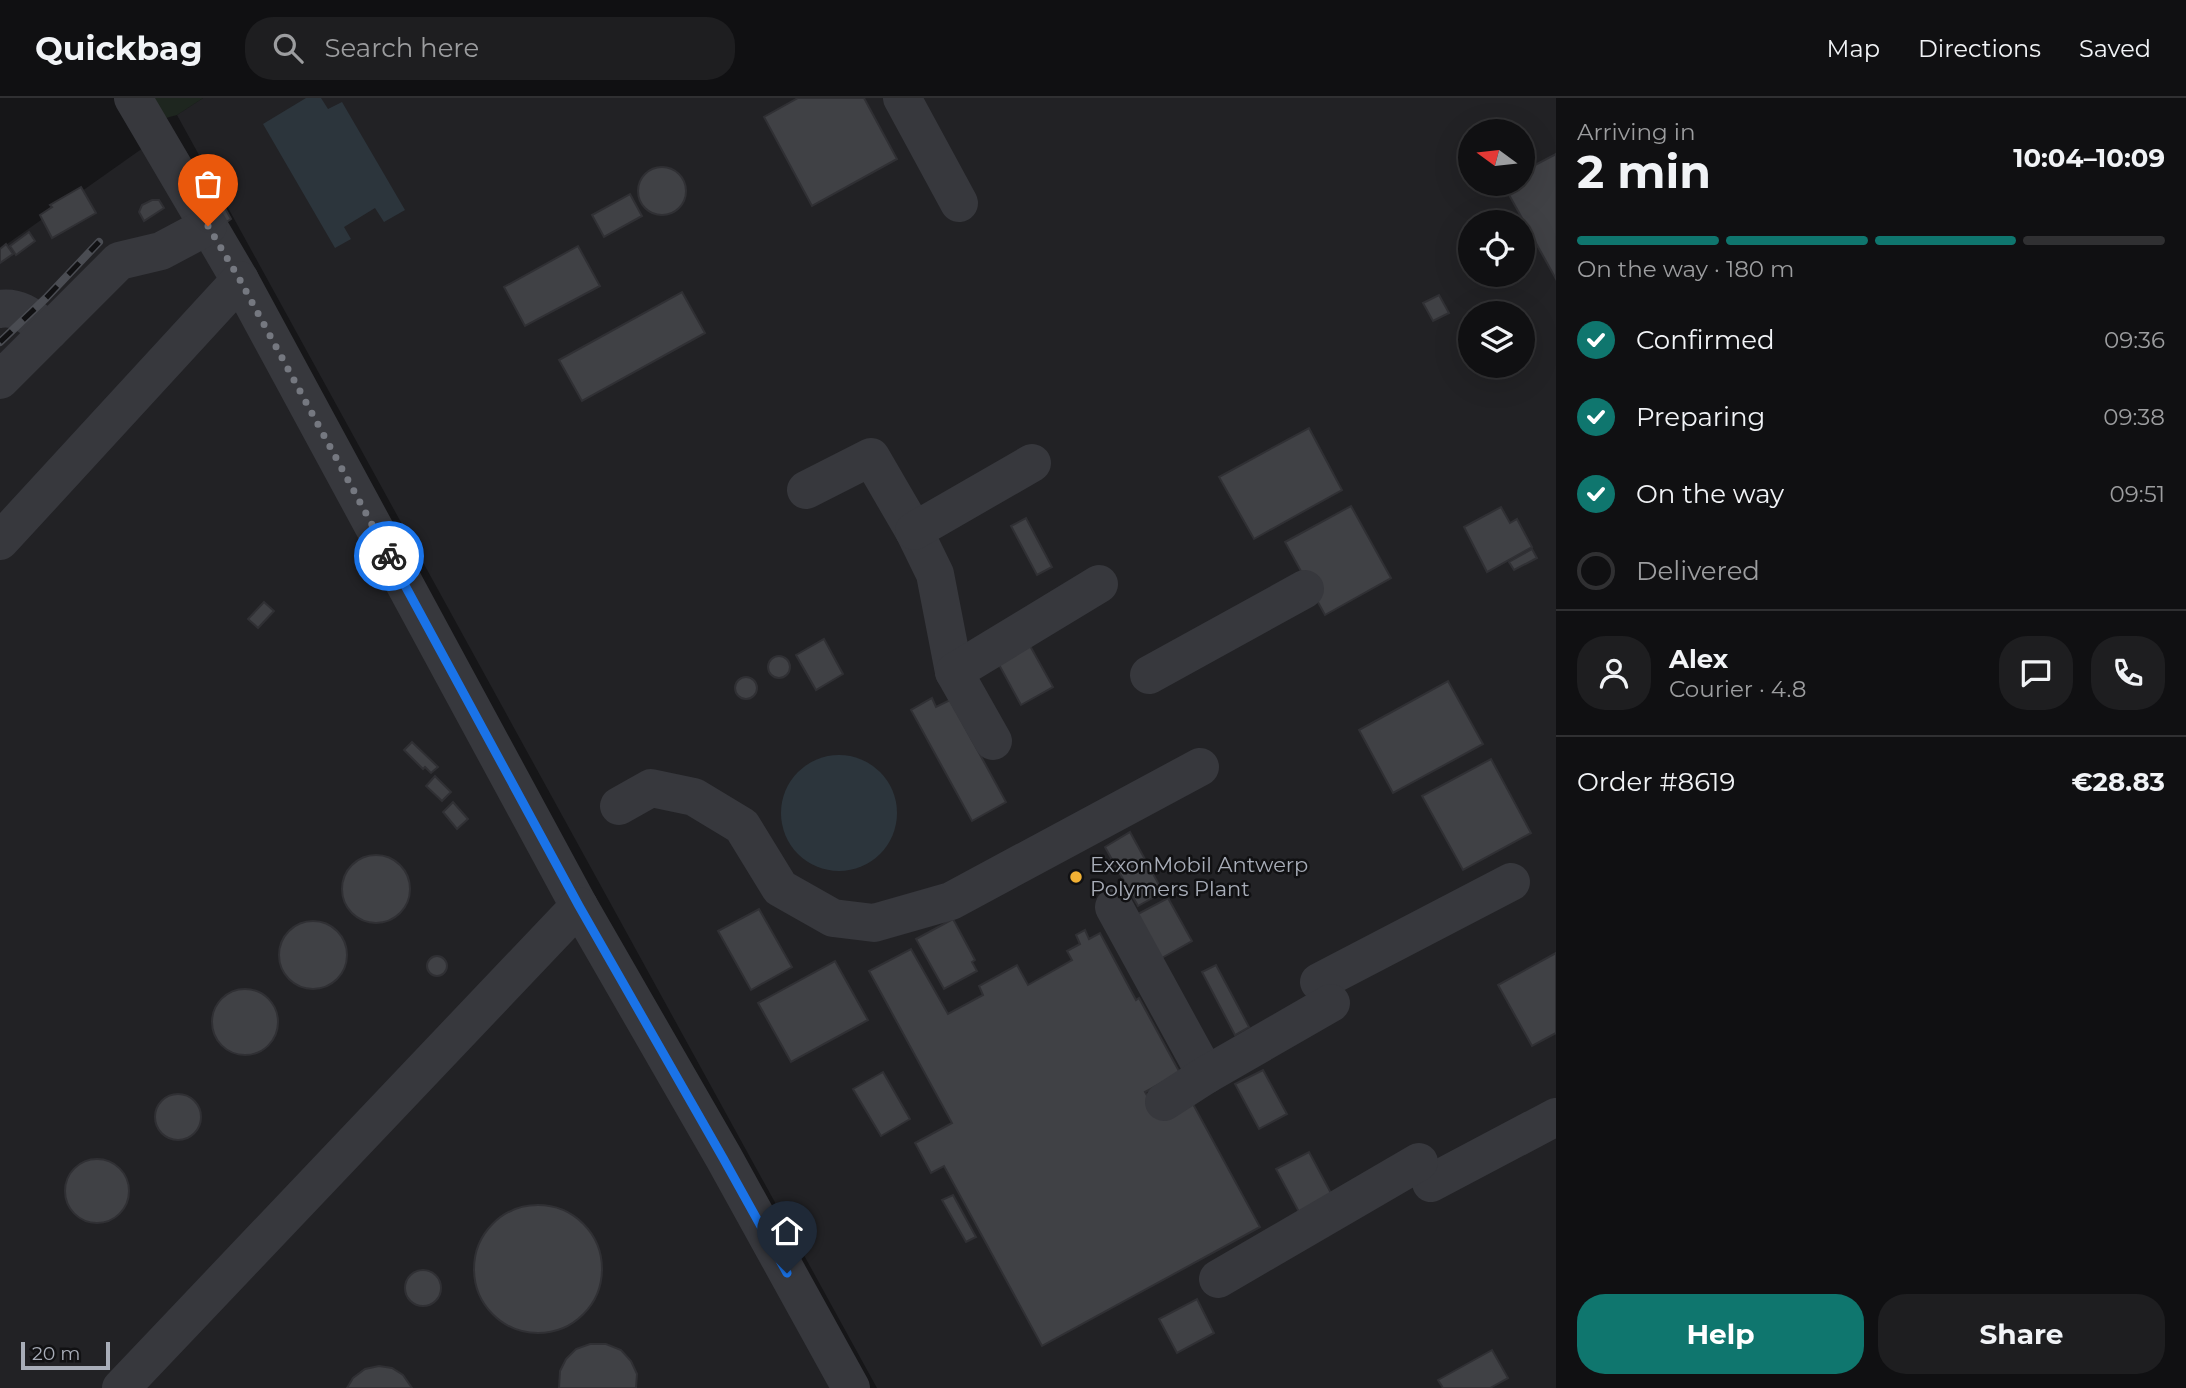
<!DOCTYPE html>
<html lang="en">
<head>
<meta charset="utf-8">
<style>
  body { margin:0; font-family:Montserrat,sans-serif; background:#1e1e20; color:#f1f3f6; height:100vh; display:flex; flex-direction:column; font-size:26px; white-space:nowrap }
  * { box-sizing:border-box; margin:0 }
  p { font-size:23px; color:#9c9d9f }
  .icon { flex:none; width:38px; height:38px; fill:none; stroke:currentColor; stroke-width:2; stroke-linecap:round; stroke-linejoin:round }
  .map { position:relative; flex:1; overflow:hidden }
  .sheet { display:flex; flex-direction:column; background:#101012; width:630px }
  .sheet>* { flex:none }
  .needle { width:46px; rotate:285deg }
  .controls { position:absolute; left:1458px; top:21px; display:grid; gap:14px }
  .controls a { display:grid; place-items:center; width:77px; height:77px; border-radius:50%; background:#101012; box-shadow:0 7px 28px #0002,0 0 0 2px #303032; font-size:35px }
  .scale { position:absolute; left:21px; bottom:18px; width:89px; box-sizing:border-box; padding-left:7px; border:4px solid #a8adb8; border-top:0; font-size:19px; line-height:24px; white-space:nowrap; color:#a8adb8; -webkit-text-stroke:5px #111113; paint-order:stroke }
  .pin { position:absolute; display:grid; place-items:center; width:60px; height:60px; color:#fff; margin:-72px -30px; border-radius:50% 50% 50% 0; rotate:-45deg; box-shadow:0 0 7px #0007 }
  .pin .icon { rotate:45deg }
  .courier { position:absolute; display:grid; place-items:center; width:70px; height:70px; margin:-35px; border:5px solid #1a73e8; border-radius:50%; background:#fff; color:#222; box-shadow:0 2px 9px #0007 }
  .head em { font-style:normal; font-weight:700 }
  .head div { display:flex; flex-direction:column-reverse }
  .head { display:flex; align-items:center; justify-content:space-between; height:119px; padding:0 21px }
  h1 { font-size:46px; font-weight:700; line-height:52px }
  .bar { display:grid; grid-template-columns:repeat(4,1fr); gap:10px 7px; align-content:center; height:84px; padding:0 21px }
  .bar i { height:9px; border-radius:5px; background:#303032 }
  .bar .active { background:#0f766e }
  .bar p { grid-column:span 4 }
  .line { display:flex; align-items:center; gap:18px; padding:0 21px; border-top:2px solid #303032 }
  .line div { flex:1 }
  .round { display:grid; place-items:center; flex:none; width:74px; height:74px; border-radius:28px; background:#1e1e20 }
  ol { padding:0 21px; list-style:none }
  li { display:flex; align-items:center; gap:21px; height:77px }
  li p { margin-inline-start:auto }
  li .icon { padding:7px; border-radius:50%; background:#0f766e; color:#fff; stroke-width:4 }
  li:last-child { color:#9c9d9f }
  li i { width:38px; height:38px; border:4px solid #303032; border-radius:50% }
  .cta { display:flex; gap:14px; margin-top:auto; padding:14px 21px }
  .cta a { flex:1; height:80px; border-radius:28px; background:#0f766e; color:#fff; font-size:28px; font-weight:700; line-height:80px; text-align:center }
  .cta a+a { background:#1e1e20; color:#f1f3f6 }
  header { display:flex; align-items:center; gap:42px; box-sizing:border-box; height:98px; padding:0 35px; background:#101012; border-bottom:2px solid #303032 }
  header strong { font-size:33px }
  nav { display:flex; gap:38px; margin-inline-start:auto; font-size:24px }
  .search { width:490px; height:63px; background:#1e1e20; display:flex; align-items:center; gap:18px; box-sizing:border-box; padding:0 24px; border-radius:28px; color:#9c9d9f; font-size:26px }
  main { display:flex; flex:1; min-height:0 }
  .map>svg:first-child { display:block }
</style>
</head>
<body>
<header>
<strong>Quickbag</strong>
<div class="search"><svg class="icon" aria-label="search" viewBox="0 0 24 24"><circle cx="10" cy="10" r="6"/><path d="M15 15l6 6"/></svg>Search here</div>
<nav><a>Map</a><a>Directions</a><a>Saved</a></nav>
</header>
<main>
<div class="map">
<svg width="1556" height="1290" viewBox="0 0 1556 1290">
  <rect width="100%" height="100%" fill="#161618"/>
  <!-- built -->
  <g fill="#222225" fill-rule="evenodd">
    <path d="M203,0H1556V1290H877L177,17ZM1470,33H1522V86H1470ZM1470,124H1522V177H1470ZM1470,215H1522V268H1470Z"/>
    <path d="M150,45L852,1290H0V151Z"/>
  </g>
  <!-- green -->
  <path fill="#1e261f" d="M133,0H203L177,17L147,25Z"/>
  <!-- water -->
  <g fill="#2c353c">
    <path d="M306,0H321L328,11L342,4L405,112L384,124L375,110L344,129L351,141L335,150L263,26Z"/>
    <circle cx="839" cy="715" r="58"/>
  </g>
  <!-- building -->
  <g fill="#404145" stroke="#303034" stroke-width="2">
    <path d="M798,0H864L897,61L812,108L764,19Z"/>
    <path d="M1556,56V181L1503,86H1522V74Z"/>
    <circle cx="662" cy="93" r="24"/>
    <path d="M207,77L231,121L222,127L197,83Z"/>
    <path d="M81,89L96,115L52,140L40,117L52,109L50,107Z"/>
    <path d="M630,96L642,118L604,139L592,117Z"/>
    <path d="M152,102H159L164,110L144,123L139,114L142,107Z"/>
    <path d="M29,134L35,143L16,157L10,148Z"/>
    <path d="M6,146L13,156L0,165V151Z"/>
    <path d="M578,148L600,188L525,228L504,189Z"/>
    <path d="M682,194L705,235L582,303L559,262Z"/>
    <path d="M1439,197L1449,215L1433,223L1423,205Z"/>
    <path d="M1309,330L1342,392L1254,441L1219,379Z"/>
    <path d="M1351,408L1391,480L1325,517L1285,444Z"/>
    <path d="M1501,409L1510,425L1517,421L1532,449L1487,474L1464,429Z"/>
    <path d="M1026,420L1052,469L1037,477L1011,428Z"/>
    <path d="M1532,451L1537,460L1514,472L1509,464Z"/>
    <path d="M264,504L274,513L258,530L248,521Z"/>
    <path d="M824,541L843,576L816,592L796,557Z"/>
    <path d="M1029,546L1053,589L1021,607L997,563Z"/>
    <circle cx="779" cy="569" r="11"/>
    <circle cx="746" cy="590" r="11"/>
    <path d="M1448,583L1483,646L1393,695L1359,632Z"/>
    <path d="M932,600L936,609L950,602L1006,704L972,723L911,612Z"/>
    <path d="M412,644L438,669L431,675L425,669L423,671L404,652Z"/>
    <path d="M1491,661L1531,735L1463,772L1422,698Z"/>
    <path d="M435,678L451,694L442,703L426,688Z"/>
    <path d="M453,704L468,721L457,731L443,714Z"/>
    <path d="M1130,734L1163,794L1138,808L1105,749Z"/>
    <circle cx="376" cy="791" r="34"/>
    <path d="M1168,800L1192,843L1160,861L1136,817Z"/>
    <path d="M759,811L792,869L751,892L718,833Z"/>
    <path d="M953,821L975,862L972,864L977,873L944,891L916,841Z"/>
    <circle cx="313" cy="857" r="34"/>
    <path d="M1085,832L1089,841L1100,835L1136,902L1139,900L1180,975L1145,994L1155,1012L1187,995L1260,1129L1042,1248L944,1068L931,1075L915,1045L952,1025L869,873L911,851L948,916L983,897L979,888L1017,867L1028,887L1072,862L1067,853L1080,846L1076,837Z"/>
    <path d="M1556,855V935L1532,948L1498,887Z"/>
    <circle cx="437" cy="868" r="10"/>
    <path d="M835,863L868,922L791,964L758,905Z"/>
    <path d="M1216,867L1249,929L1235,937L1202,874Z"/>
    <circle cx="245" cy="924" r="33"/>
    <path d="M1263,972L1287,1016L1259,1031L1235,986Z"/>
    <path d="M883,974L910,1021L881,1038L853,991Z"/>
    <circle cx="178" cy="1019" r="23"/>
    <path d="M1309,1054L1332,1097L1299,1114L1276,1071Z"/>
    <circle cx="97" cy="1093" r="32"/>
    <path d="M953,1097L976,1139L966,1144L942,1102Z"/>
    <circle cx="538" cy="1171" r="64"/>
    <circle cx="423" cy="1190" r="18"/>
    <path d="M1197,1201L1214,1235L1177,1255L1159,1221Z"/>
    <path d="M590,1246H606L621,1252L631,1263L637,1276L636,1290H559L560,1273L566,1261L576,1251Z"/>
    <path d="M1492,1252L1508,1280L1490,1290H1443L1438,1282Z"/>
    <path d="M379,1268L392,1270L403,1277L412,1290H347L353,1280L365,1271Z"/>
  </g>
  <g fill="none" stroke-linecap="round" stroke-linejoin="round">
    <!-- minor -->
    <g stroke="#37383d" stroke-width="38">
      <path d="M133,0L240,182"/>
      <path d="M902,0L959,105"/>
      <path d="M0,211C21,208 33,221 49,233"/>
      <path d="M0,282L119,163L161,153L208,128"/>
      <path d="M806,392L871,359L914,433L935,476L954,574"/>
      <path d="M914,433L1032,365"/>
      <path d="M0,443L240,182L579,808"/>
      <path d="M1149,577L1305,491"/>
      <path d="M993,643L954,574L1099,486"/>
      <path d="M619,708L651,690L694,699L742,728L780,790L833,820L874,825L951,803L1200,669"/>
      <path d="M1114,809L1206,977"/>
      <path d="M1319,884L1511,784"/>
      <path d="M1164,1004L1206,977L1331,905"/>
      <path d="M1431,1085L1556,1019"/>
      <path d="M1218,1181L1419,1064"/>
      <path d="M121,1290L579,808L724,1060L851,1290"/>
    </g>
    <defs>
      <path id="rail" d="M0,244L46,200L99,144"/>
    </defs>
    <!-- rail casing -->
    <use href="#rail" stroke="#4a4c52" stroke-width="8"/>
    <!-- rail -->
    <use href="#rail" stroke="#111113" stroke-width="5" stroke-dasharray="16" stroke-linecap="butt"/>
  </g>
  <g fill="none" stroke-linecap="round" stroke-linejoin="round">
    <!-- done -->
    <path stroke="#757880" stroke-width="7" stroke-dasharray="0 12.6" d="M208,128L240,182L389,458"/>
    <!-- route -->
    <path stroke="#1a73e8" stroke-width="9" d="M389,458L579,808L723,1060L787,1175"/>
  </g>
  <!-- markers -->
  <circle fill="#f2b134" stroke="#111113" stroke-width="2.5" cx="1076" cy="779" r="7"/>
  <g text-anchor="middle" stroke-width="5" stroke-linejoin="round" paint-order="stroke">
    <!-- poi labels -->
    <g font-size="21" fill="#a8adb8" stroke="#111113" text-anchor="start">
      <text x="1090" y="774">ExxonMobil Antwerp<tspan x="1090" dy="24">Polymers Plant</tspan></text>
    </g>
  </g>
</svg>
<div class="controls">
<a><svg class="needle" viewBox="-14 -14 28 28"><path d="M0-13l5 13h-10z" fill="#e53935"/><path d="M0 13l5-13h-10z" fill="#9c9d9f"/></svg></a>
<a><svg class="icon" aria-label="locate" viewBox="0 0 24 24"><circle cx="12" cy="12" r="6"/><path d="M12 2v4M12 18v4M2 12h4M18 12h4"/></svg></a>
<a><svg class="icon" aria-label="layers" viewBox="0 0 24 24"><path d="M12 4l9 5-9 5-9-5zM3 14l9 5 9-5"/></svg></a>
</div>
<div class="scale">20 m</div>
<div class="pin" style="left:208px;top:128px;background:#ea580c"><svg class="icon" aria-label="bag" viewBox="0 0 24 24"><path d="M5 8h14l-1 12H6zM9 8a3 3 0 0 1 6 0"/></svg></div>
<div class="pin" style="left:787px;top:1175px;background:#1f2937"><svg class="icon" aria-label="home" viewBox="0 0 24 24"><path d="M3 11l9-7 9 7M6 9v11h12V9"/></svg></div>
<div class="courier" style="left:389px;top:458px"><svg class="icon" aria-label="bike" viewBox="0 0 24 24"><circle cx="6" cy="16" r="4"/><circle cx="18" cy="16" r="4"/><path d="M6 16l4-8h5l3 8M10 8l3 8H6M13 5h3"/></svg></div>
</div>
<section class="sheet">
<div class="head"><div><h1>2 min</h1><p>Arriving in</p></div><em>10:04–10:09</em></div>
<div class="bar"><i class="active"></i><i class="active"></i><i class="active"></i><i></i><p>On the way · 180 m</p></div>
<ol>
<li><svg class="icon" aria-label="check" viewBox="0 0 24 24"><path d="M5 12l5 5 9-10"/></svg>Confirmed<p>09:36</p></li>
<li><svg class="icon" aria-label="check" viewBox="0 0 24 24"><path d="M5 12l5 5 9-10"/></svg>Preparing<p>09:38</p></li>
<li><svg class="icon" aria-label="check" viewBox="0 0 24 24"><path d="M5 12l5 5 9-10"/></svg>On the way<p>09:51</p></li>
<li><i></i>Delivered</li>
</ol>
<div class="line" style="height:126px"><a class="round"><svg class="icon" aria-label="person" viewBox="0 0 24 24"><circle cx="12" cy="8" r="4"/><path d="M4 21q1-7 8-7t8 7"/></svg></a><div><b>Alex</b><p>Courier · 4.8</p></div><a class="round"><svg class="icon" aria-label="chat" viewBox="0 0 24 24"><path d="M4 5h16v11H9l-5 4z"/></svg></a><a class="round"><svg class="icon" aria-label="phone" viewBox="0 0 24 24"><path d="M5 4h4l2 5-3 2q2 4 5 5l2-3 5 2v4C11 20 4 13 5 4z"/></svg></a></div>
<div class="line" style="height:91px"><div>Order #8619</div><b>€28.83</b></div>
<div class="cta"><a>Help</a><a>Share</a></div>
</section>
</main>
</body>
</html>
